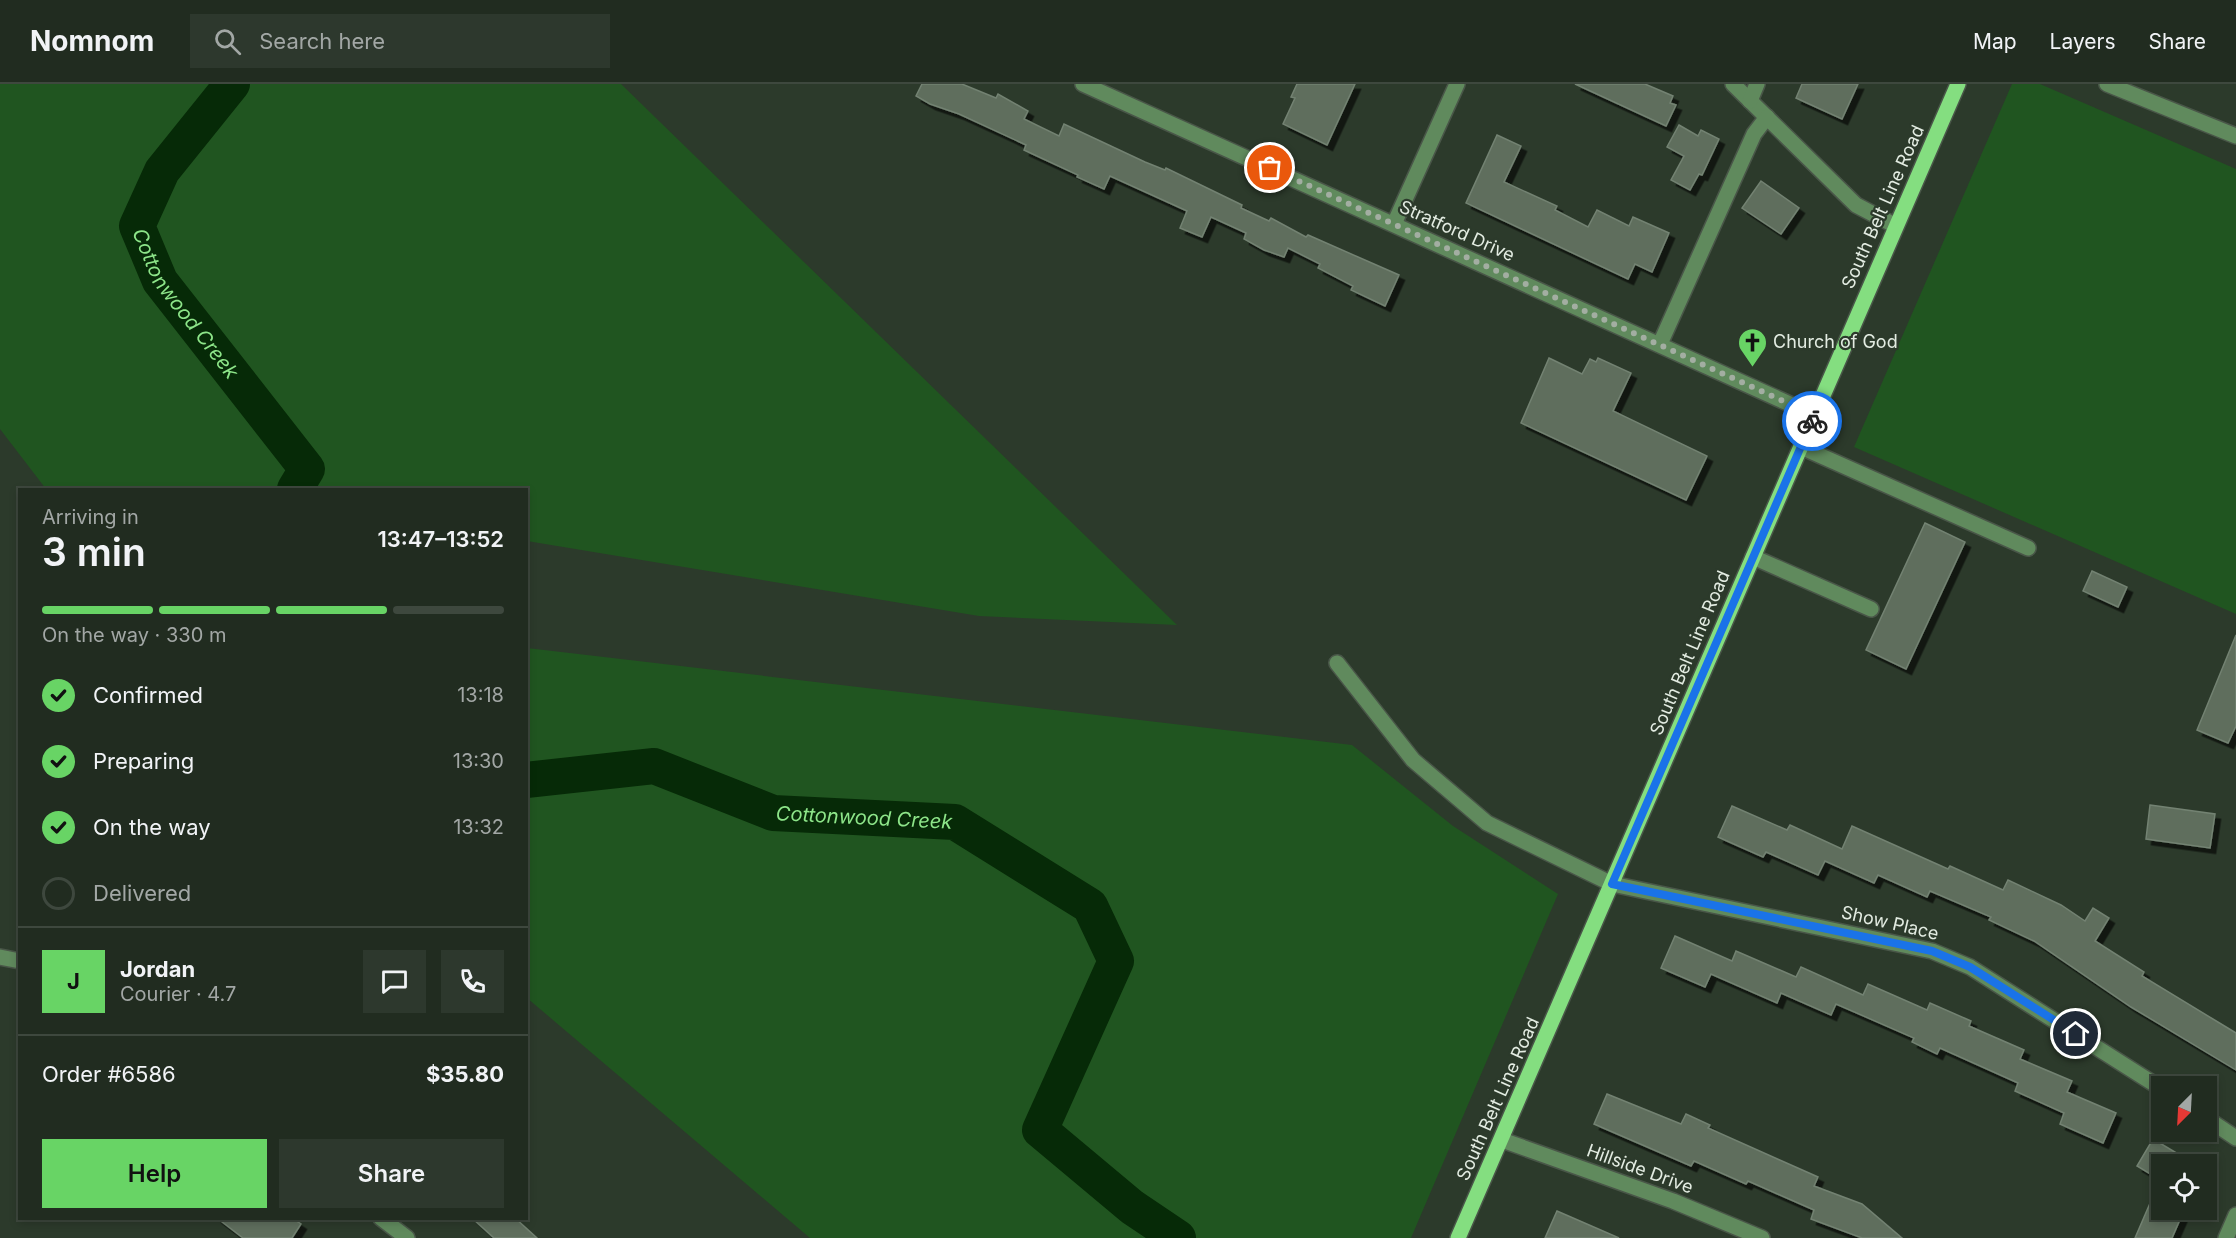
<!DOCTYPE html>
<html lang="en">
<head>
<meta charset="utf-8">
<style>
  body { margin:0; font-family:Inter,sans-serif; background:#2d382d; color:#f1f3f6; height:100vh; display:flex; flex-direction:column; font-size:22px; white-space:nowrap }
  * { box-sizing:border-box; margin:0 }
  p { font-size:20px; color:#a2a7a5 }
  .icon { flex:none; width:33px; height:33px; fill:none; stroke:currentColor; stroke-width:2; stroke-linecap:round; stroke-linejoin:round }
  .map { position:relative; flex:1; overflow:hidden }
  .drawer { position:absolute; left:18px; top:404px; width:510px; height:732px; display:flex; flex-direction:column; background:#212c20; border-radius:0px; box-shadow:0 3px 9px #0003,0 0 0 2px #3e483e }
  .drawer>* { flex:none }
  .needle { width:39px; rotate:204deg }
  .buttons { position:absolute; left:2151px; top:992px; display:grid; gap:12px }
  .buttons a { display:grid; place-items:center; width:66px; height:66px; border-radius:0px; background:#212c20; box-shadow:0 3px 9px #0003,0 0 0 2px #3e483e; font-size:30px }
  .pin { position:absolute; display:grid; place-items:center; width:51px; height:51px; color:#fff; margin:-26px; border:3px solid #fff; border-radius:50%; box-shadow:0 2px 6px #0007 }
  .courier { position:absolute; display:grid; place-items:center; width:60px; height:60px; margin:-30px; border:4px solid #1a73e8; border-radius:50%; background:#fff; color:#222; box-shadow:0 2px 8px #0007 }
  .headline em { font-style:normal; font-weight:600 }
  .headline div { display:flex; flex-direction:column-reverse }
  .headline { display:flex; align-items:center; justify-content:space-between; height:102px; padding:0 24px }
  h1 { font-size:39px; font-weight:600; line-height:45px }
  .bar { display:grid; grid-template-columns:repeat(4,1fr); gap:9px 6px; align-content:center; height:72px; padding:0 24px }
  .bar i { height:8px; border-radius:4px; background:#3e483e }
  .bar .selected { background:#68d465 }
  .bar p { grid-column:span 4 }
  .line { display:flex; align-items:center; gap:15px; padding:0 24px; border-top:2px solid #3e483e }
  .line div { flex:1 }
  .round { display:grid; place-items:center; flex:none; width:63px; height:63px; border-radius:0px; background:#2d382d }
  ol { padding:0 24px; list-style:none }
  li { display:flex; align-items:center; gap:18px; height:66px }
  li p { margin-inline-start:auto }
  li .icon { padding:6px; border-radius:50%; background:#68d465; color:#111; stroke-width:4 }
  li:last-child { color:#a2a7a5 }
  li i { width:33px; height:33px; border:3px solid #3e483e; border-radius:50% }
  .action { display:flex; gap:12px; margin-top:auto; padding:12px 24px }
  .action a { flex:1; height:69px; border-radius:0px; background:#68d465; color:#111; font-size:24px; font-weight:600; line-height:69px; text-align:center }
  .action a+a { background:#2d382d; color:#f1f3f6 }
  header { display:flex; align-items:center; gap:36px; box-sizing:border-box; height:84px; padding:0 30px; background:#212c20; border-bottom:2px solid #3e483e }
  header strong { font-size:28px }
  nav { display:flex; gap:33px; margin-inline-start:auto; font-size:21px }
  .search { width:420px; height:54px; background:#2d382d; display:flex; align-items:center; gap:15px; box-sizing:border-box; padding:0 21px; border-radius:0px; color:#a2a7a5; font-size:22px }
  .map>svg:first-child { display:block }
</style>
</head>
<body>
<header>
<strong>Nomnom</strong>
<div class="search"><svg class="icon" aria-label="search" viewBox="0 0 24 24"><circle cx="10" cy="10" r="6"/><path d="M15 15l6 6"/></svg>Search here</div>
<nav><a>Map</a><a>Layers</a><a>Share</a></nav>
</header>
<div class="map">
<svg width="2236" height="1154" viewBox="0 0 2236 1154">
  <defs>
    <filter id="shadow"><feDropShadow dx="5.5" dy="5.5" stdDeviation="0" flood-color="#0009"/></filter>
  </defs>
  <rect width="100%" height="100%" fill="#2c3a2b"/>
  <!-- green -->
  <g fill="#205520">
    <path d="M0,0H621L1177,541L979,532L527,457L526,405H46L0,345Z"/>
    <path d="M2012,0H2040L2236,85V530L1854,363Z"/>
    <path d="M527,564L1352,661L1453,742L1558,810L1411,1154H810L527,914Z"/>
  </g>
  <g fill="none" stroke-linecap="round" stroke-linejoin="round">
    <!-- river -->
    <g stroke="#062a07" stroke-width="36">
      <path id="s1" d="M232,0L162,87L137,142L160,197L307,385L295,405"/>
      <path id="s2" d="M526,696L654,682L773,729L955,738L1090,822L1116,877L1040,1046L1132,1123L1178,1154"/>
    </g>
  </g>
  <!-- building -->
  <g fill="#5f6e5d" stroke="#738272" stroke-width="1.5" filter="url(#shadow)">
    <path d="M922,0H962L996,14L998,10L1028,27L1024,35L1059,52L1064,40L1145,78L1165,86L1166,84L1242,121L1241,124L1269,137L1271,134L1306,153L1308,151L1399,191L1385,222L1351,206L1353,202L1318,184L1320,180L1288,164L1284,173L1264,166L1244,155L1246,149L1211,133L1202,153L1180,144L1187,127L1110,92L1104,105L1077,93L1078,91L1024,66L1026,61L959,30L930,20L916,12Z"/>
    <path d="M1297,0H1355L1327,61L1283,40L1295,14L1291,13Z"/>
    <path d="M1575,0H1645L1673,12L1670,19L1676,21L1666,42Z"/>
    <path d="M1802,0H1858L1842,35L1796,14Z"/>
    <path d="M1679,41L1698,52L1701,46L1719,55L1702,91L1699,90L1690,106L1671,96L1684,72L1667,63Z"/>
    <path d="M1497,51L1521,62L1504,98L1557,122L1555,126L1588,143L1597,126L1629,142L1633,133L1669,149L1652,188L1635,180L1628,195L1466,119Z"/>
    <path d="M1761,97L1799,124L1781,150L1742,124Z"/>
    <path d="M1549,274L1582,290L1590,275L1596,278L1598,274L1631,289L1613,327L1707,372L1686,416L1521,339Z"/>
    <path d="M1925,439L1965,458L1906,585L1866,566Z"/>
    <path d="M2092,487L2127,503L2118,523L2083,507Z"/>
    <path d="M2236,551V642L2228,659L2197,646Z"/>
    <path d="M2150,721L2215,730L2210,764L2146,755Z"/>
    <path d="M1732,722L1787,746L1790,741L1842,765L1852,742L1948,785L1950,782L2003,806L2008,796L2061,821L2085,837L2093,824L2109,834L2095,857L2144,888L2142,892L2236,949V986L2131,923L2034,857L1989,836L1991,833L1930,807L1927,813L1878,791L1874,799L1825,777L1818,791L1766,768L1763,773L1718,753Z"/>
    <path d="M1675,852L1732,877L1736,867L1796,893L1801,883L1863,911L1868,900L1927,926L1930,919L1971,937L1969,942L2024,966L2020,975L2072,997L2067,1008L2116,1029L2103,1059L2060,1040L2064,1029L2015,1007L2018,999L1940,964L1937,970L1912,958L1914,954L1836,920L1831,931L1781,909L1777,919L1711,890L1705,903L1661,884Z"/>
    <path d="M1607,1010L1681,1040L1686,1030L1710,1041L1708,1044L1818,1093L1814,1102L1862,1120L1902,1154H1862L1811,1135L1814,1126L1748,1097L1746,1100L1694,1077L1691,1082L1594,1040Z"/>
    <path d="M2153,1055L2195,1080H2162V1097L2137,1082Z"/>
    <path d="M2151,1117L2162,1122V1125L2182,1131L2172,1154H2135Z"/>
    <path d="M1557,1127L1619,1154H1545Z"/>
    <path d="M217,1134H292L301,1140L292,1154H243Z"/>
    <path d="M472,1134H515L537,1154H494Z"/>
  </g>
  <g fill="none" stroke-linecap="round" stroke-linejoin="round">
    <defs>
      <g id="minor">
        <path d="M1083,0L1814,331"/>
        <path d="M1733,0L1856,121L1896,142"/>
        <path d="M2107,0L2236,52"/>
        <path d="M1750,17L1757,0"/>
        <path d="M1394,140L1457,0"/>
        <path d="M1660,260L1754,50L1767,33"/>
        <path d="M1801,363L2028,464"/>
        <path d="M1753,473L1871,525"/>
        <path d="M1337,579L1413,676L1487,739L1612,800L1932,867L1970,883L2162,1005"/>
        <path d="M0,873L20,877"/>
        <path d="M2206,1034L2236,1054"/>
        <path d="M1502,1056L1673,1117L1762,1154"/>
        <path d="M381,1134L407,1154"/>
        <path d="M2226,1154L2236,1131"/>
      </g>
      <path id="major" d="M1458,1154L1958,0"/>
    </defs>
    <!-- minor casing -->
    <use href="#minor" stroke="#495648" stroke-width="18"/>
    <!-- major casing -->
    <use href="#major" stroke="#495648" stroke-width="18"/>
    <!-- minor -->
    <use href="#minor" stroke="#608a5d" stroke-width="15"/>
    <!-- major -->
    <use href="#major" stroke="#84de80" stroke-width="15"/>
  </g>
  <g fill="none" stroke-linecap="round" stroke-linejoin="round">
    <!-- done -->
    <path stroke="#a3aea2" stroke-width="6" stroke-dasharray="0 10.8" d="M1270,84L1814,331L1812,337"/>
    <!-- route -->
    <path stroke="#1a73e8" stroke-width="8" d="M1812,337L1612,800L1932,867L1970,883L2076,950"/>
  </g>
  <!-- icons -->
  <defs>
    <symbol id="church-pin" viewBox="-11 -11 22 30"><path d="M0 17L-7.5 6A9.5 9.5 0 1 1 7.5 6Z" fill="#68d465" stroke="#2c3a2b"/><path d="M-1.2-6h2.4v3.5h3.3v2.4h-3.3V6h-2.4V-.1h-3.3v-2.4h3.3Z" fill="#111"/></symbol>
  </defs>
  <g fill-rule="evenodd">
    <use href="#church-pin" x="1736" y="242" width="33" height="45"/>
  </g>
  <g text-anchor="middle" stroke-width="4.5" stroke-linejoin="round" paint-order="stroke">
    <!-- street labels -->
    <g font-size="18" fill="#e3ece2" stroke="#2c3a2b">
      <text transform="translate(1883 123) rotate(-66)" y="6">South Belt Line Road</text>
      <text transform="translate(1457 147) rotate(24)" y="6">Stratford Drive</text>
      <text transform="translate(1690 569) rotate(-67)" y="6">South Belt Line Road</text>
      <text transform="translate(1890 839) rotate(13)" y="6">Show Place</text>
      <text transform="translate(1498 1015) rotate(-66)" y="6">South Belt Line Road</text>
      <text transform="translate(1640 1085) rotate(20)" y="6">Hillside Drive</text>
    </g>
    <!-- poi labels -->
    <g font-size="18" fill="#e3ece2" stroke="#2c3a2b" text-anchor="start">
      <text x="1773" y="264">Church of God</text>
    </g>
    <!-- water labels -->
    <g font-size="20" font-style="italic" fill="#8de589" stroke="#2c3a2b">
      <text dy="7" stroke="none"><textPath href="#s1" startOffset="264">Cottonwood Creek</textPath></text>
      <text dy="7" stroke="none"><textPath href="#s2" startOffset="348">Cottonwood Creek</textPath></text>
    </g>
  </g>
</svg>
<div class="buttons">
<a><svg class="needle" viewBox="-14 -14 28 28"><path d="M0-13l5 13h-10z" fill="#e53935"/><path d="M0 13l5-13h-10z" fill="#a2a7a5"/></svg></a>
<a><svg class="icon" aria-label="locate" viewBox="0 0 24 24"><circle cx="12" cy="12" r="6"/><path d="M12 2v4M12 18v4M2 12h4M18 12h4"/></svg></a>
</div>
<div class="pin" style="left:1270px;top:84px;background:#ea580c"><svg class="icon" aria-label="bag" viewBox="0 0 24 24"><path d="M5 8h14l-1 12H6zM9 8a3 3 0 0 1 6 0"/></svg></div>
<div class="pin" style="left:2076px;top:950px;background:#1f2937"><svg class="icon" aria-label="home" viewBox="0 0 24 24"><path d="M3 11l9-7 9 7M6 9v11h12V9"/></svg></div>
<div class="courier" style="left:1812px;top:337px"><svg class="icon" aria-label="bike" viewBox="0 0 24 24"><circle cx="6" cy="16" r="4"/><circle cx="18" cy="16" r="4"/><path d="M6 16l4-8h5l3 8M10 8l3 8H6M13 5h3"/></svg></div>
<section class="drawer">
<div class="headline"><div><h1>3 min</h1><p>Arriving in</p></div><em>13:47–13:52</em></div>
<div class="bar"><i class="selected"></i><i class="selected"></i><i class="selected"></i><i></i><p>On the way · 330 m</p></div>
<ol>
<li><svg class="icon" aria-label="check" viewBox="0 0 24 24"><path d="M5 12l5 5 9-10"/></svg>Confirmed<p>13:18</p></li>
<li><svg class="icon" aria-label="check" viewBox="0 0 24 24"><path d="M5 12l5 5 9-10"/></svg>Preparing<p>13:30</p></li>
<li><svg class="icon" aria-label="check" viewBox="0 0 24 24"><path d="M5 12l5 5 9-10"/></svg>On the way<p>13:32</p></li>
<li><i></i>Delivered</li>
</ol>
<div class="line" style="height:108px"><b class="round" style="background:#68d465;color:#111">J</b><div><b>Jordan</b><p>Courier · 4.7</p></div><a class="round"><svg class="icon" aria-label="chat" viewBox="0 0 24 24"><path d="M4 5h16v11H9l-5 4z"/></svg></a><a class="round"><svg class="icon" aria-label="phone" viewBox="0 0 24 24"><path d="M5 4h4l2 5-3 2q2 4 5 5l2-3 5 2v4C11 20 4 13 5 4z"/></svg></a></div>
<div class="line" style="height:78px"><div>Order #6586</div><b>$35.80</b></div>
<div class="action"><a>Help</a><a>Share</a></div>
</section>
</div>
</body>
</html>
